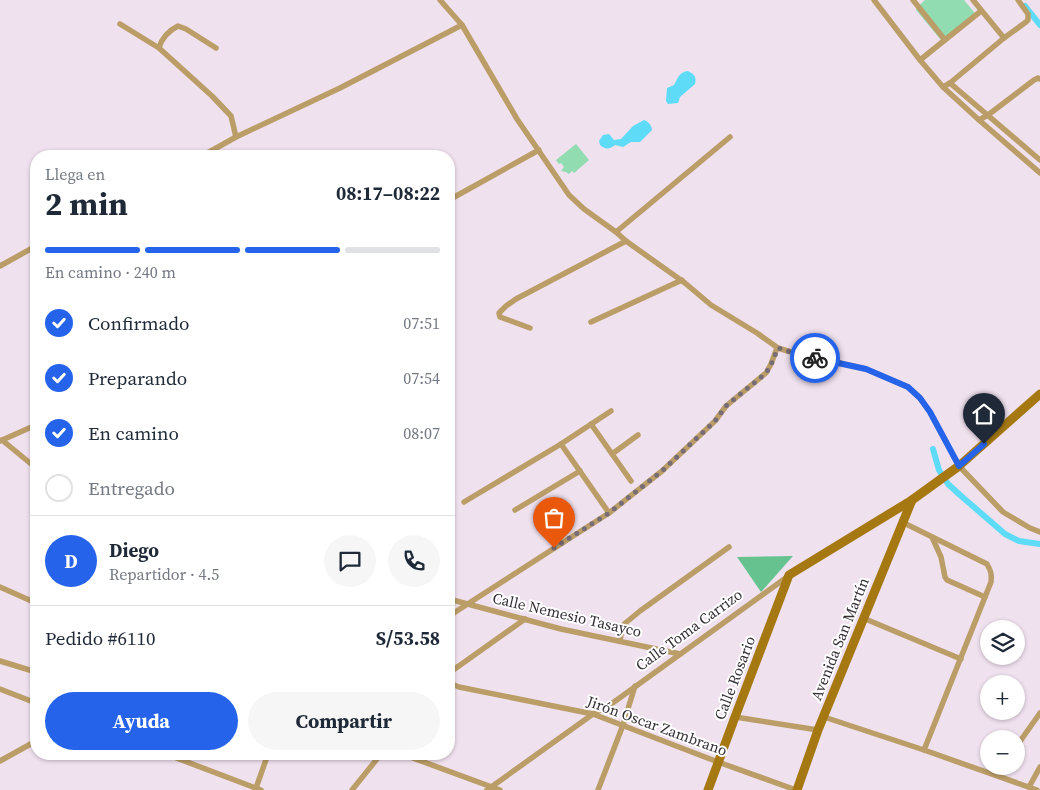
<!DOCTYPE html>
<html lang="es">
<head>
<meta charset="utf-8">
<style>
  body { margin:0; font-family:"Source Serif 4",serif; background:#f6f6f7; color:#1f2937; height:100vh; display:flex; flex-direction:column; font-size:19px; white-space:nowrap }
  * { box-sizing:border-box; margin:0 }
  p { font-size:16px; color:#747a83 }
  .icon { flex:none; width:28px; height:28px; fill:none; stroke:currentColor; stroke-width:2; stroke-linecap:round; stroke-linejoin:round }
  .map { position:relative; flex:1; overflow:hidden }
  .sheet { position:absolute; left:30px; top:150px; width:425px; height:610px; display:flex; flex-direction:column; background:#fff; border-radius:20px; box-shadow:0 1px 4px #0004 }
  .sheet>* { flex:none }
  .controls { position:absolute; left:980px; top:620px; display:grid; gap:10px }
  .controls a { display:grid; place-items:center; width:45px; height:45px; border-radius:50%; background:#fff; box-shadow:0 1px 4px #0004; font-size:25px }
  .pin { position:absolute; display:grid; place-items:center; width:42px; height:42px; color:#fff; margin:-51px -21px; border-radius:50% 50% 50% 0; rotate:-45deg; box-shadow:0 0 5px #0007 }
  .pin .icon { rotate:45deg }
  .courier { position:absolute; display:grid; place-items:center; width:50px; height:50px; margin:-25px; border:4px solid #2563eb; border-radius:50%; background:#fff; color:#222; box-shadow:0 1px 6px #0007 }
  .overview em { font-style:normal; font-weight:700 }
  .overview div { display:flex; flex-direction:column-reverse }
  .overview { display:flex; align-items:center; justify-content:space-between; height:85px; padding:0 15px }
  h1 { font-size:32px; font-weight:700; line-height:38px }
  .bar { display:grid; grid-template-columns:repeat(4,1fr); gap:8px 5px; align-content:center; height:60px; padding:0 15px }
  .bar i { height:6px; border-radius:4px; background:#e0e1e3 }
  .bar .active { background:#2563eb }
  .bar p { grid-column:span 4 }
  .line { display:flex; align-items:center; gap:12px; padding:0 15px; border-top:1px solid #e0e1e3 }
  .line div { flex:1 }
  .round { display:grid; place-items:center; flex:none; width:52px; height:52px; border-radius:26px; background:#f6f6f7 }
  ol { padding:0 15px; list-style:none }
  li { display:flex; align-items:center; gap:15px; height:55px }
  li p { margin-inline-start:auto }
  li .icon { padding:5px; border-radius:50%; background:#2563eb; color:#fff; stroke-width:4 }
  li:last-child { color:#747a83 }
  li i { width:28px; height:28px; border:2px solid #e0e1e3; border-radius:50% }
  .action { display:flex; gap:10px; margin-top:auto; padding:10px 15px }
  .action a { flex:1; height:58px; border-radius:30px; background:#2563eb; color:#fff; font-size:20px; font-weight:700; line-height:58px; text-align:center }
  .action a+a { background:#f6f6f7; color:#1f2937 }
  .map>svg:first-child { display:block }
</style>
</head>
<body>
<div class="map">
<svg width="1040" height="790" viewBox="0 0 1040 790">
  <rect width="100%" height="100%" fill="#f0e1ef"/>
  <!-- green -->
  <g fill="#91dcb1">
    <path d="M925,0H964L974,12L975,15L941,40L916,10L917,7Z"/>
    <path d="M576,144L589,160L574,173L572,171L569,174L566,172L561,171L564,167L561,163L559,164L556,160Z"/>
  </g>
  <!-- forest -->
  <path fill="#66c390" d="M793,556L761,592L737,557Z"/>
  <!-- water -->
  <g fill="#5edbf6">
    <path d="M688,71C694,74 697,77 695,84L680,97L678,103L668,104L666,101L667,88L674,85C678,78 679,72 688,71Z"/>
    <path d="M644,120C649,122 652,126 652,130L640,142H631L623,147L615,145C610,149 605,150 600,145L599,141L603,135L609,134L614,140L621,139L633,126Z"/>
  </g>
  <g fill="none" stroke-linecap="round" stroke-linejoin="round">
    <!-- canal -->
    <g stroke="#5edbf6" stroke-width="6">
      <path d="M1025,6L1040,25"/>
      <path d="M933,449L939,470L948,484L960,495L1005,534L1019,541L1040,544"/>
    </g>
    <!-- minor -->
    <g stroke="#bb9d68" stroke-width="5.5">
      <path d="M440,0L462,25L517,119L569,195L584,209L616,232L626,241L685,283L711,305L757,333L778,348L791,352L866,369L908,387L920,398L930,412L959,466L1003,512L1030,528L1040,532"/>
      <path d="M874,0L920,60L943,87L979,120L1040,173"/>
      <path d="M913,0L945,40"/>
      <path d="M973,0L1004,38"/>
      <path d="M120,24L159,48"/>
      <path d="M216,48L186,29L178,26C168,31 162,37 159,48L212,96L231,116L236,137"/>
      <path d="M920,60L981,11"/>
      <path d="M950,83L1040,160"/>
      <path d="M943,87L950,83L1004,38L1026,22L1028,20V14L1018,0"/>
      <path d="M979,120L988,115L1034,80L1038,78L1040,79"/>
      <path d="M202,156L236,137L340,88L462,25"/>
      <path d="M449,200L539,150"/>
      <path d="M616,232L730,137"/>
      <path d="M0,266L36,246"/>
      <path d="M591,322L682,280"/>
      <path d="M530,328L500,317L499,313L506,306L516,299L626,241"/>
      <path d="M591,424L631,481"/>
      <path d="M2,440L36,468"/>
      <path d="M0,441L36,425"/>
      <path d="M561,444L609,513"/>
      <path d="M612,454L638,435"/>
      <path d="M464,502L561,444L611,411"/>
      <path d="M515,510L580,471"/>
      <path d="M902,522L987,564C991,571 992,575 991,582L924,750"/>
      <path d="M932,537L941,557L945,577L947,580L985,597"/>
      <path d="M0,587L36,603"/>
      <path d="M449,599L561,629L680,654"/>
      <path d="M449,616L609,513L662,471L715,421L726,406L766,373L771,364L777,348"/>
      <path d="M863,618L961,659"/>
      <path d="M620,641L622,628L623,625L640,611L729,547"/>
      <path d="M0,661L36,672"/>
      <path d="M449,673L525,619"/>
      <path d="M449,683L459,687L593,714L718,762L796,790"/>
      <path d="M0,689L36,703"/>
      <path d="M735,717L818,730"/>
      <path d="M824,717L924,750L1037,790"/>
      <path d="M1016,747L1040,713"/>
      <path d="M166,754L261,790"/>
      <path d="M402,754L500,790"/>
      <path d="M0,761L36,741"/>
      <path d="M996,775L1003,766"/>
      <path d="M1029,787L1040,767"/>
      <path d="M256,788L268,754"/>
      <path d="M352,790L381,754"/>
      <path d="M487,790L593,714L614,702L787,577"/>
      <path d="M598,790L623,725L635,686"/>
    </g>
    <!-- secondary -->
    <g stroke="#a57812" stroke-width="9">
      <path d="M708,790L735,717L789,575L912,500L959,466L1040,394"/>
      <path d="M797,790L818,730L912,500"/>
    </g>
  </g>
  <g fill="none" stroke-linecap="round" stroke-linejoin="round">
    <!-- done -->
    <path stroke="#766d76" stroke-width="5" stroke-dasharray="0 9" d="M554,548L609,513L662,471L715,421L726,406L766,373L770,367L778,348L791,352L815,358"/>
    <!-- route -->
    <path stroke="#2563eb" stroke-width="6" d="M815,358L866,369L908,387L920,398L930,412L959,466L984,444"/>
  </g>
  <g text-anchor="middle" stroke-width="4" stroke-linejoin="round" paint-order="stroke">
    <!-- street labels -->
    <g font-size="15" fill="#352f35" stroke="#fff">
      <text transform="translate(567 615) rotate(13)" y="5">Calle Nemesio Tasayco</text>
      <text transform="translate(689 630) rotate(-36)" y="5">Calle Toma Carrizo</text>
      <text transform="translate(840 639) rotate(-68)" y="5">Avenida San Martín</text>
      <text transform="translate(735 678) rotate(-69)" y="5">Calle Rosario</text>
      <text transform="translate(657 726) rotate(20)" y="5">Jirón Oscar Zambrano</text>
    </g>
  </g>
</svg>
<div class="controls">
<a><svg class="icon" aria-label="layers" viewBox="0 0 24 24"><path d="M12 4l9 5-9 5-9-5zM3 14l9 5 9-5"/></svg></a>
<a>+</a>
<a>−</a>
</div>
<div class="pin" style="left:554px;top:548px;background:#ea580c"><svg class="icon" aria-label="bag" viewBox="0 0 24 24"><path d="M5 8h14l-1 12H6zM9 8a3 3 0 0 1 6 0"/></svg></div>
<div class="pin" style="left:984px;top:444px;background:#1f2937"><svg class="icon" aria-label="home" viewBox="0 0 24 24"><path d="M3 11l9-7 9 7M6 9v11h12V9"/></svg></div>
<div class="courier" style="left:815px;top:358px"><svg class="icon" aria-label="bike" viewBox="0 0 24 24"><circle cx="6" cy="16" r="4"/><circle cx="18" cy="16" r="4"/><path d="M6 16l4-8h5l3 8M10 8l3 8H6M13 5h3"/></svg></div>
<section class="sheet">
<div class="overview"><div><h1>2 min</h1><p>Llega en</p></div><em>08:17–08:22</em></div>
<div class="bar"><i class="active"></i><i class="active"></i><i class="active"></i><i></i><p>En camino · 240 m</p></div>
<ol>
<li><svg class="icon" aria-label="check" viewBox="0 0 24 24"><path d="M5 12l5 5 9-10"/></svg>Confirmado<p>07:51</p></li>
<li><svg class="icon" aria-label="check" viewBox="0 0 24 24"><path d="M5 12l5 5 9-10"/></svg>Preparando<p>07:54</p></li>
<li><svg class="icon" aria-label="check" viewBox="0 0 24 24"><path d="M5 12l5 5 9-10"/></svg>En camino<p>08:07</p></li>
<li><i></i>Entregado</li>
</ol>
<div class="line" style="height:90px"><b class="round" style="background:#2563eb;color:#fff">D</b><div><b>Diego</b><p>Repartidor · 4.5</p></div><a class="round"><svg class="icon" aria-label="chat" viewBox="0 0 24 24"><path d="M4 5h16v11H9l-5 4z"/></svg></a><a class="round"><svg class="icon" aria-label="phone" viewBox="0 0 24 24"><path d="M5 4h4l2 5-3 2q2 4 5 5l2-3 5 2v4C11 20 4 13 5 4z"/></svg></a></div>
<div class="line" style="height:65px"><div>Pedido #6110</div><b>S/53.58</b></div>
<div class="action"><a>Ayuda</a><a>Compartir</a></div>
</section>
</div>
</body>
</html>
